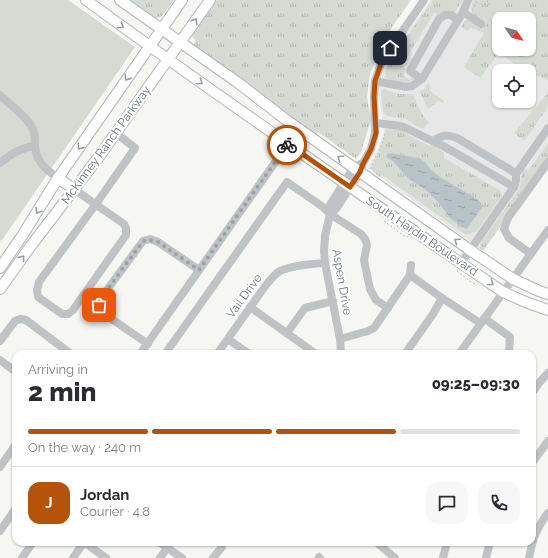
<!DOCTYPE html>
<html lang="en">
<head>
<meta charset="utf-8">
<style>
  body { margin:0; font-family:Raleway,sans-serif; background:#f7f7f7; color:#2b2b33; height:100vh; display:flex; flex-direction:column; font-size:15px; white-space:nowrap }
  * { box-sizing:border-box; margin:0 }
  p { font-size:13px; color:#7c7c81 }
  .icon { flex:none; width:22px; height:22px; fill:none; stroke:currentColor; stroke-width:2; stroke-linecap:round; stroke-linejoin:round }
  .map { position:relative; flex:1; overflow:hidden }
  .side { position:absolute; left:12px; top:350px; width:524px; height:196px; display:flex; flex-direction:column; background:#fff; border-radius:12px; box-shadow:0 1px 3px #0004 }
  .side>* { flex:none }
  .needle { width:26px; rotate:125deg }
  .tools { position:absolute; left:492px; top:12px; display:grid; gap:8px }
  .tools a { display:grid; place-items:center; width:44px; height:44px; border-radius:8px; background:#fff; box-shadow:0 1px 3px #0004; font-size:20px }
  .pin { position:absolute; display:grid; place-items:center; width:34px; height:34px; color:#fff; margin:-17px; border-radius:8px; box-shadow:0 2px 6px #0006 }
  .courier { position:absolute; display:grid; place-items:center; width:40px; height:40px; margin:-20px; border:3px solid #b45309; border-radius:50%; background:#fff; color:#222; box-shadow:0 1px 5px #0007 }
  .summary em { font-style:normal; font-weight:800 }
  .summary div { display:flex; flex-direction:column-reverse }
  .summary { display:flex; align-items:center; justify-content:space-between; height:68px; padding:0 16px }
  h1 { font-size:26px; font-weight:800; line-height:30px }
  .bar { display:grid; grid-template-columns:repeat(4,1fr); gap:6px 4px; align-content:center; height:48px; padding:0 16px }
  .bar i { height:5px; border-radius:3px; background:#e1e1e2 }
  .bar .active { background:#b45309 }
  .bar p { grid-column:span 4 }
  .line { display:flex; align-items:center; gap:10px; padding:0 16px; border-top:1px solid #e1e1e2 }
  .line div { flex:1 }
  .round { display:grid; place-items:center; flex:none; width:42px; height:42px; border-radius:12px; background:#f7f7f7 }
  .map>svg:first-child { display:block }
</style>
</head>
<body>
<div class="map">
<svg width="548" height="558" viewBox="0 0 548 558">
  <defs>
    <pattern id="grass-tufts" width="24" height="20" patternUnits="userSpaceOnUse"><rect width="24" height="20" fill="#d5dbd2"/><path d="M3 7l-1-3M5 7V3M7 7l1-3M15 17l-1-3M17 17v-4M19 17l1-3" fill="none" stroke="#b1b6b0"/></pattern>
    <pattern id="water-ripples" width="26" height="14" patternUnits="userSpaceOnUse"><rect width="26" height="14" fill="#b8c3c7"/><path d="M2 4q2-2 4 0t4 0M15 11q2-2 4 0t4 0" fill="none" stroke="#99a3a7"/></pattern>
  </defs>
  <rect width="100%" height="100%" fill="#f6f6f2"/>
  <!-- built -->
  <path fill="#e6e7e6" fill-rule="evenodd" d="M431,0H548V159L483,251L368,168L377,151L384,132L378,90L387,59ZM499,19H529V49H499ZM499,71H529V101H499Z"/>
  <!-- grass -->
  <g fill="url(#grass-tufts)" fill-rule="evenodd">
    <path d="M127,0H174L162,16L155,19Z"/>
    <path d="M217,0H411L374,53L377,56L370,74L367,97L371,120L361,152L356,159L318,132L315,136L193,45L196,40L191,36Z"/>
    <path d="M433,0H463L454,13C448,11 443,10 438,15L434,13L402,66L406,69L403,76L410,80L412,76L416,78C408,86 393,82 385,77L386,70L392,58Z"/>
    <path d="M473,0H548V80L532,74L529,80V71H512L516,65L499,53L480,78L464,67L484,33L477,30L470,28L468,31L461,27L465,20H469L482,29L486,23C474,14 469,17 473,0ZM499,19H529V49H499Z"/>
    <path d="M428,83L431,86L429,90L444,101L443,103L439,101L428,109L420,92L425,88Z"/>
    <path d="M383,89L399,94H413C417,103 421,116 429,122L423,129L405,119L392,117L385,115L383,111L381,93L382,90Z"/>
    <path d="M547,94L548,95V107L525,140H523L514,133Z"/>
    <path d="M386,129L400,130L425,144L434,146L444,152V158L501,191L502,196L477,231L466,235L382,175L380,177L372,171C372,163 374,163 377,157C381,148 384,138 386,129Z"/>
    <path d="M548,143V159L483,251L480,249V244L519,189L521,183L522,173L525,169L528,171Z"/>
  </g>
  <!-- garden -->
  <path fill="#d5dbd2" d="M0,0H68L135,47L0,243Z"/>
  <!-- water -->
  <path fill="url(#water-ripples)" d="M392,153L399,155L419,158L425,162L431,170L440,177L477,199L481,203L482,207L467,229L462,227L450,218L440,204L427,191L407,177L392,160L386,157L387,154Z"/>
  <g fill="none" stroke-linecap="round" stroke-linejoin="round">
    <defs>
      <g id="major">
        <path d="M86,0C223,100 363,196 503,292L528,303L548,310"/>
        <path d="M120,0L237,82L285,119L470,250L513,279L539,291L548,294"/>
        <path d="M58,178L75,190"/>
        <path d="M0,268L22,236L58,178L182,0"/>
        <path d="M0,289L30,247L98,158L210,0"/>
      </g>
    </defs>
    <!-- major casing -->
    <use href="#major" stroke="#b2b7ba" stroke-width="12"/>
    <!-- path -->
    <g stroke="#b9bcbe" stroke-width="1" stroke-dasharray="2 2" stroke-linecap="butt">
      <path d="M487,0L488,3L491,5"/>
      <path d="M472,10L474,8L477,0"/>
      <path d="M371,169C371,165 374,161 376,157C380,150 384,140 385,132"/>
      <path d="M384,221L404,236L408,237"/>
      <path d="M457,271L470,281L477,285"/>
    </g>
    <!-- minor -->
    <g stroke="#bfc3c6" stroke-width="8">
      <path d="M463,12L481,24"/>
      <path d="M422,79L410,71L439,19L445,15H451L458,20"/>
      <path d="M375,81L406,87L412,86L422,79L463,12L468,0"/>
      <path d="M0,95C9,104 25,115 31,126C35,131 35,137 35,144C35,161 45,169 58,178"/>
      <path d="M376,123L401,126L410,130L445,147L514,187"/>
      <path d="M433,141C443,135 446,134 457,138L509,169L516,174V181L514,187L461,263"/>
      <path d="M0,163C11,154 20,148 35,146"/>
      <path d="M516,174L548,128"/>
      <path d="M75,190L124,224L126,228V235L73,310L68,314H62L38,297L37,290L39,282L96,204L135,148L116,133"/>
      <path d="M330,214L336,209L360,172L362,167"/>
      <path d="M531,254L509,238L504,229L508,218L548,162"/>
      <path d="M410,275L442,298L480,323"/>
      <path d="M250,307L316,354"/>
      <path d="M484,318L510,337L509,351L506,354"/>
      <path d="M287,333L305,308L333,301"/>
      <path d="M228,339L249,354"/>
      <path d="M340,339L368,331L374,328L410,275L411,265"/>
      <path d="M0,341L15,321L20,319L26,320L71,354"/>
      <path d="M148,344L103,313L99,305L101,298L143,241L150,239L158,242L199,270"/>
      <path d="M140,354L288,144"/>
      <path d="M165,354L287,182L323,207L330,214L361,234L365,239L367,245L364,260L370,289L376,300L388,308"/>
      <path d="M217,354L266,285C270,280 275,274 280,271C294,265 311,264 325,263"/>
      <path d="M341,354L340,339L325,263L324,251L325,236L330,214V205L354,167L363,163L371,149L375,133L374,97L375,81L382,61L424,0"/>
      <path d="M405,354L433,314L442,298"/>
      <path d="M459,354L548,230"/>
      <path d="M0,360L16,372"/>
      <path d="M532,393L539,383L548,373"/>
      <path d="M532,463L548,441"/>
      <path d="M0,467L16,444"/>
      <path d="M0,531L16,508"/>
      <path d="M84,542L106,558"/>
      <path d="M159,542L182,558"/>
      <path d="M376,542L395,558"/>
      <path d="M319,557L320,558"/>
      <path d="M22,558L33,542"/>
      <path d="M73,558L84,542"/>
      <path d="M160,558L167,548"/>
      <path d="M213,558L222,547L223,542"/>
      <path d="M443,558L447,542"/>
      <path d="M486,558L490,542"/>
      <path d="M529,558C533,538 536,529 548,513"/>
    </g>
    <!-- major -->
    <use href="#major" stroke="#fff" stroke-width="10"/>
  </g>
  <!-- one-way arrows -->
  <defs><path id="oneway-chevron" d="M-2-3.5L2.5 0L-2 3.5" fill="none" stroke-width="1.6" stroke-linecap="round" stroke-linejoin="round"/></defs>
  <g stroke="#949fa8">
    <use href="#oneway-chevron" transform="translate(195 21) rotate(-55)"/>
    <use href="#oneway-chevron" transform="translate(121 26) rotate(36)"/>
    <use href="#oneway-chevron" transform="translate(127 78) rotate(125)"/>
    <use href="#oneway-chevron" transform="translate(200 82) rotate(35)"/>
    <use href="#oneway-chevron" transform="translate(80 147) rotate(125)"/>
    <use href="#oneway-chevron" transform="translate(340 158) rotate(-145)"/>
    <use href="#oneway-chevron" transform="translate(38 211) rotate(122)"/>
    <use href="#oneway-chevron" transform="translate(457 241) rotate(-145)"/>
    <use href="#oneway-chevron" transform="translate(22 258) rotate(-54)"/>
    <use href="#oneway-chevron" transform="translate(491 283) rotate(34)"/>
  </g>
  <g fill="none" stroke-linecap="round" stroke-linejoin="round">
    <!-- done -->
    <path stroke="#98a3a9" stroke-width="4" stroke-dasharray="0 7.2" d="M99,305L101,298L143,241L150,240L158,242L199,270L287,145"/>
    <!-- route -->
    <path stroke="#b45309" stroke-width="5" d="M287,145L288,144L350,187L360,172L363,164L371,149L376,133L374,97L375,81L382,61L390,48"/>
  </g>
  <g text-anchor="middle" stroke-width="4" stroke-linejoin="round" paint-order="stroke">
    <!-- street labels -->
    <g font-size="12" fill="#667682" stroke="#fff">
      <text transform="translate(106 145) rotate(-54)" y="4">McKinney Ranch Parkway</text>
      <text transform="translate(422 236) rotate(34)" y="4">South Hardin Boulevard</text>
      <text transform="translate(342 282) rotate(80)" y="4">Aspen Drive</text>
      <text transform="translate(244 296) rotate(-54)" y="4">Vail Drive</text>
    </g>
  </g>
</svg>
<div class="tools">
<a><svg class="needle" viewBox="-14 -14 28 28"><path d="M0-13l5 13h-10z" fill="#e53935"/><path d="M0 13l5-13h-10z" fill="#7c7c81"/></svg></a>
<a><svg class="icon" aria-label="locate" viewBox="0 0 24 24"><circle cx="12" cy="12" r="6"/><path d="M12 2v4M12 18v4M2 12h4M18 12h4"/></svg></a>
</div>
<div class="pin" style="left:99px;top:305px;background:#ea580c"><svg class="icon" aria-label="bag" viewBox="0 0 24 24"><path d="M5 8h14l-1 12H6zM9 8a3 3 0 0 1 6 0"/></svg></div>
<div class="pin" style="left:390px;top:48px;background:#1f2937"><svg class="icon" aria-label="home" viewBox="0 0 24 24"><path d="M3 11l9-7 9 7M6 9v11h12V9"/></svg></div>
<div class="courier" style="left:287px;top:145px"><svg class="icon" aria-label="bike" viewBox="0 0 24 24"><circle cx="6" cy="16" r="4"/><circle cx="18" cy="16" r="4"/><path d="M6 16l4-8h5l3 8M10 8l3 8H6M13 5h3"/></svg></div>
<section class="side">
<div class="summary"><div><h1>2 min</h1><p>Arriving in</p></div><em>09:25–09:30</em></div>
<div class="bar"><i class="active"></i><i class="active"></i><i class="active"></i><i></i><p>On the way · 240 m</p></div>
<div class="line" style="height:72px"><b class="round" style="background:#b45309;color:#fff">J</b><div><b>Jordan</b><p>Courier · 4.8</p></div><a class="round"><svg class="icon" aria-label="chat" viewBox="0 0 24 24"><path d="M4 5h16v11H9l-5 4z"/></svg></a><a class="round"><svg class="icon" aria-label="phone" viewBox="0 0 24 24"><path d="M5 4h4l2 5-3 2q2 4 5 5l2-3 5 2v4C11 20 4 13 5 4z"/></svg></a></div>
</section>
</div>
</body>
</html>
